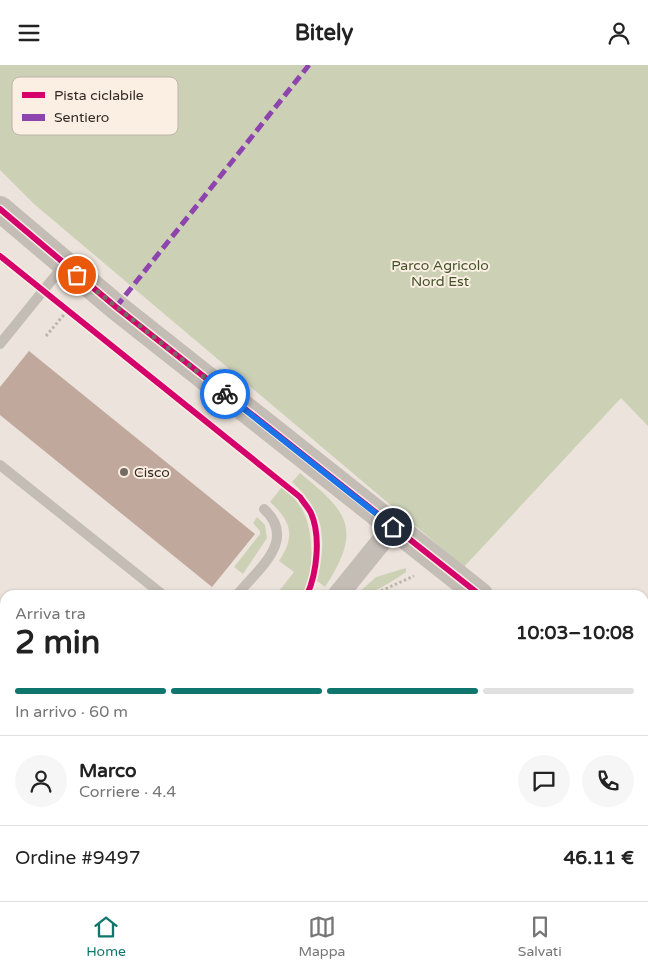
<!DOCTYPE html>
<html lang="it">
<head>
<meta charset="utf-8">
<style>
  body { margin:0; font-family:"Varela Round",sans-serif; background:#f6f6f6; color:#222; height:100vh; display:flex; flex-direction:column; font-size:19px; white-space:nowrap }
  * { box-sizing:border-box; margin:0 }
  p { font-size:16px; color:#767676 }
  .icon { flex:none; width:28px; height:28px; fill:none; stroke:currentColor; stroke-width:2; stroke-linecap:round; stroke-linejoin:round }
  .map { position:relative; flex:1; overflow:hidden }
  .drawer { position:absolute; left:0px; top:525px; width:649px; height:311px; display:flex; flex-direction:column; background:#fff; border-radius:15px 15px 0 0; box-shadow:0 1px 4px #0004 }
  .drawer>* { flex:none }
  .pin { position:absolute; display:grid; place-items:center; width:42px; height:42px; color:#fff; margin:-21px; border:2px solid #fff; border-radius:50%; box-shadow:0 1px 5px #0007 }
  .courier { position:absolute; display:grid; place-items:center; width:50px; height:50px; margin:-25px; border:4px solid #1a73e8; border-radius:50%; background:#fff; color:#222; box-shadow:0 1px 6px #0007 }
  .overview em { font-style:normal; font-weight:800 }
  .overview div { display:flex; flex-direction:column-reverse }
  .overview { display:flex; align-items:center; justify-content:space-between; height:85px; padding:0 15px }
  h1 { font-size:32px; font-weight:800; line-height:38px }
  .bar { display:grid; grid-template-columns:repeat(4,1fr); gap:8px 5px; align-content:center; height:60px; padding:0 15px }
  .bar i { height:6px; border-radius:4px; background:#e0e0e0 }
  .bar .selected { background:#0f766e }
  .bar p { grid-column:span 4 }
  .line { display:flex; align-items:center; gap:12px; padding:0 15px; border-top:1px solid #e0e0e0 }
  .line div { flex:1 }
  .round { display:grid; place-items:center; flex:none; width:52px; height:52px; border-radius:26px; background:#f6f6f6 }
  header { display:flex; justify-content:space-between; align-items:center; height:65px; padding:0 15px; background:#fff; font-size:22px; font-weight:800 }
  .tab-bar { display:flex; justify-content:space-around; align-items:center; height:70px; border-top:1px solid #e0e0e0; background:#fff; font-size:14px; color:#767676 }
  .tab-bar a { display:grid; justify-items:center; gap:2px }
  .tab-bar .selected { color:#0f766e }
  .map>svg:first-child { display:block }
</style>
</head>
<body>
<header><svg class="icon" aria-label="menu" viewBox="0 0 24 24"><path d="M4 6h16M4 12h16M4 18h16"/></svg>Bitely<svg class="icon" aria-label="person" viewBox="0 0 24 24"><circle cx="12" cy="8" r="4"/><path d="M4 21q1-7 8-7t8 7"/></svg></header>
<div class="map">
<svg width="648" height="836" viewBox="0 0 648 836">
  <rect width="100%" height="100%" fill="#ece4dc"/>
  <!-- green -->
  <g fill="#ccd1b6">
    <path d="M0,0H648V361L621,333L464,502L34,139L0,105Z"/>
    <path d="M300,408C348,447 363,464 325,522L317,516C327,474 325,447 292,417Z"/>
    <path d="M282,422C292,430 302,441 306,453C313,473 315,513 301,530H276L294,507L279,496C296,471 291,456 270,437Z"/>
    <path d="M257,452L265,460L267,473L243,509L234,502L260,469V466L253,458Z"/>
    <path d="M406,503V507C393,516 372,530 356,530L376,512Z"/>
  </g>
  <!-- building -->
  <g fill="#c0a89d">
    <path d="M29,286L255,469L212,522L0,350V322Z"/>
    <path d="M644,748L648,752V836H578L572,831H644Z"/>
    <path d="M255,831H278L281,836H249Z"/>
    <path d="M378,831H500L504,836H383Z"/>
  </g>
  <g fill="none" stroke-linecap="round" stroke-linejoin="round">
    <!-- path -->
    <g stroke="#bdb5ae" stroke-width="3" stroke-dasharray="2.5 2.5" stroke-linecap="butt">
      <path d="M46,271L68,245"/>
      <path d="M372,530L414,511"/>
      <path d="M99,836L103,831"/>
    </g>
    <!-- service -->
    <g stroke="#c4bdb6" stroke-width="10">
      <path d="M0,279L64,200"/>
      <path d="M0,400L163,530"/>
      <path d="M237,530C258,504 298,475 264,444"/>
      <path d="M0,623L5,626"/>
      <path d="M644,726L648,729"/>
      <path d="M0,737L5,736"/>
      <path d="M303,831L307,836"/>
      <path d="M182,836L189,831"/>
    </g>
    <!-- minor -->
    <g stroke="#c4bdb6" stroke-width="21">
      <path d="M338,530L393,462"/>
      <path d="M69,836L74,831"/>
    </g>
    <!-- tertiary -->
    <g stroke="#c4bdb6" stroke-width="26">
      <path d="M0,144L116,242L480,530"/>
      <path d="M644,659L648,662"/>
    </g>
    <!-- quiet -->
    <path stroke="#8e44ad" stroke-width="5" stroke-dasharray="10 5" stroke-linecap="butt" d="M116,242L309,0"/>
    <defs>
      <g id="cycleway">
        <path d="M0,144L116,242L480,530"/>
        <path d="M0,191L300,432C303,437 308,442 311,448C321,471 317,508 307,530"/>
      </g>
    </defs>
    <!-- cycleway casing -->
    <use href="#cycleway" stroke="#faefe2" stroke-width="9"/>
    <!-- cycleway -->
    <use href="#cycleway" stroke="#d6006c" stroke-width="6"/>
  </g>
  <g fill="none" stroke-linecap="round" stroke-linejoin="round">
    <!-- done -->
    <path stroke="#746b65" stroke-width="5" stroke-dasharray="0 9" d="M77,210L225,329"/>
    <!-- route -->
    <path stroke="#1a73e8" stroke-width="6" d="M225,329L393,462"/>
  </g>
  <!-- markers -->
  <circle fill="#746b65" stroke="#faefe2" stroke-width="2" cx="124" cy="407" r="5"/>
  <g text-anchor="middle" stroke-width="4" stroke-linejoin="round" paint-order="stroke">
    <!-- park labels -->
    <g font-size="14" fill="#435328" stroke="#faefe2">
      <text x="440" y="205">Parco Agricolo<tspan x="440" dy="16">Nord Est</tspan></text>
    </g>
    <!-- poi labels -->
    <g font-size="14" fill="#342a25" stroke="#faefe2" text-anchor="start">
      <text x="134" y="412">Cisco</text>
    </g>
  </g>
  <!-- legend -->
  <rect x="12" y="12" width="166" height="58" rx="8" fill="#faefe2" stroke="#bfb4a9" stroke-width="1"/>
  <rect x="22" y="27" width="23" height="6" fill="#d6006c"/>
  <rect x="22" y="49" width="23" height="7" fill="#8e44ad"/>
  <g font-size="14" fill="#342a25">
    <text x="54" y="35">Pista ciclabile</text>
    <text x="54" y="57">Sentiero</text>
  </g>
</svg>
<div class="pin" style="left:77px;top:210px;background:#ea580c"><svg class="icon" aria-label="bag" viewBox="0 0 24 24"><path d="M5 8h14l-1 12H6zM9 8a3 3 0 0 1 6 0"/></svg></div>
<div class="pin" style="left:393px;top:462px;background:#1f2937"><svg class="icon" aria-label="home" viewBox="0 0 24 24"><path d="M3 11l9-7 9 7M6 9v11h12V9"/></svg></div>
<div class="courier" style="left:225px;top:329px"><svg class="icon" aria-label="bike" viewBox="0 0 24 24"><circle cx="6" cy="16" r="4"/><circle cx="18" cy="16" r="4"/><path d="M6 16l4-8h5l3 8M10 8l3 8H6M13 5h3"/></svg></div>
<section class="drawer">
<div class="overview"><div><h1>2 min</h1><p>Arriva tra</p></div><em>10:03–10:08</em></div>
<div class="bar"><i class="selected"></i><i class="selected"></i><i class="selected"></i><i></i><p>In arrivo · 60 m</p></div>
<div class="line" style="height:90px"><a class="round"><svg class="icon" aria-label="person" viewBox="0 0 24 24"><circle cx="12" cy="8" r="4"/><path d="M4 21q1-7 8-7t8 7"/></svg></a><div><b>Marco</b><p>Corriere · 4.4</p></div><a class="round"><svg class="icon" aria-label="chat" viewBox="0 0 24 24"><path d="M4 5h16v11H9l-5 4z"/></svg></a><a class="round"><svg class="icon" aria-label="phone" viewBox="0 0 24 24"><path d="M5 4h4l2 5-3 2q2 4 5 5l2-3 5 2v4C11 20 4 13 5 4z"/></svg></a></div>
<div class="line" style="height:65px"><div>Ordine #9497</div><b>46.11 €</b></div>
</section>
</div>
<nav class="tab-bar">
<a class="selected"><svg class="icon" aria-label="home" viewBox="0 0 24 24"><path d="M3 11l9-7 9 7M6 9v11h12V9"/></svg>Home</a>
<a><svg class="icon" aria-label="map" viewBox="0 0 24 24"><path d="M3 6l6-2 6 2 6-2v14l-6 2-6-2-6 2zM9 4v14M15 6v14"/></svg>Mappa</a>
<a><svg class="icon" aria-label="saved" viewBox="0 0 24 24"><path d="M7 4h10v16l-5-4-5 4z"/></svg>Salvati</a>
</nav>
</body>
</html>
